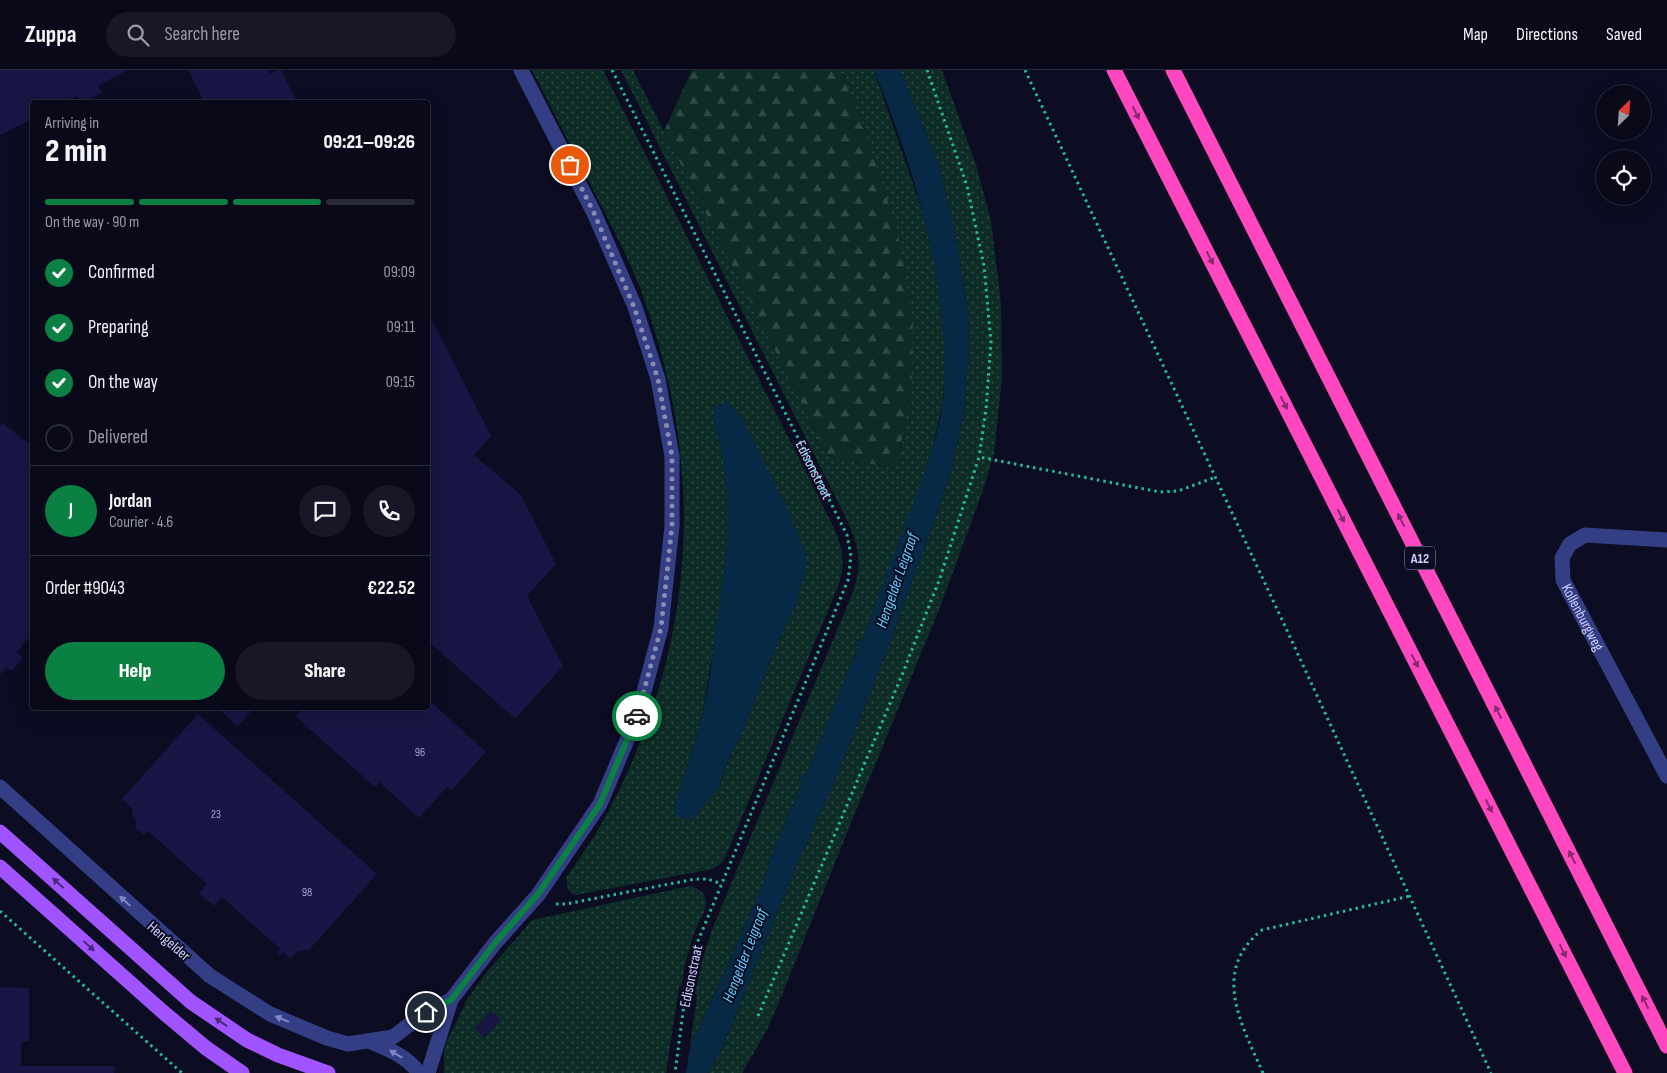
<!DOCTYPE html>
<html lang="en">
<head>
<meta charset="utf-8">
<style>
  body { margin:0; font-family:"Sofia Sans Condensed",sans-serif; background:#171727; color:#f1f3f6; height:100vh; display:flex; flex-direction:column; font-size:19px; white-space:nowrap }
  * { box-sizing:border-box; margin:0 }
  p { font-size:16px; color:#999aa2 }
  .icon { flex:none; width:28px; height:28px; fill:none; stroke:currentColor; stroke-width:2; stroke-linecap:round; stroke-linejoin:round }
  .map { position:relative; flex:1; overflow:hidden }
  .panel { position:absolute; left:30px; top:30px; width:400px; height:610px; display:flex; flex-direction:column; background:#09091a; border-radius:5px; box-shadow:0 5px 20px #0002,0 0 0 1px #292a39 }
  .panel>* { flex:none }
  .needle { width:32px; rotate:25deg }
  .controls { position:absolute; left:1596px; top:15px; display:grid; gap:10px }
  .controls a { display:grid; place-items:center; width:55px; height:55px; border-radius:50%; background:#09091a; box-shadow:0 5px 20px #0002,0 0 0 1px #292a39; font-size:25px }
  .pin { position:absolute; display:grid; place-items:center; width:42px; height:42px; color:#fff; margin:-21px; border:2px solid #fff; border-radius:50%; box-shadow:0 1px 5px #0007 }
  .courier { position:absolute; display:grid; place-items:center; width:50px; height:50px; margin:-25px; border:4px solid #0b8043; border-radius:50%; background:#fff; color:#222; box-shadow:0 1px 6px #0007 }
  .summary em { font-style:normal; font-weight:800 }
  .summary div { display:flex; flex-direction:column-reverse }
  .summary { display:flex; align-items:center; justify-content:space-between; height:85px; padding:0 15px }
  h1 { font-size:32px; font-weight:800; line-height:38px }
  .bar { display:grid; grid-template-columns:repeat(4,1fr); gap:8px 5px; align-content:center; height:60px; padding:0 15px }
  .bar i { height:6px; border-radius:4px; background:#292a39 }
  .bar .current { background:#0b8043 }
  .bar p { grid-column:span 4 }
  .line { display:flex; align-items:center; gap:12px; padding:0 15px; border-top:1px solid #292a39 }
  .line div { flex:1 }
  .round { display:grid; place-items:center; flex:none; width:52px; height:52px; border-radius:26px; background:#171727 }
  ol { padding:0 15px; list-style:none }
  li { display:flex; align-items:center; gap:15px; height:55px }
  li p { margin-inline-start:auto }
  li .icon { padding:5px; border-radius:50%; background:#0b8043; color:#fff; stroke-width:4 }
  li:last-child { color:#999aa2 }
  li i { width:28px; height:28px; border:2px solid #292a39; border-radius:50% }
  .button { display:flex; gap:10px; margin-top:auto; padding:10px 15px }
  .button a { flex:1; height:58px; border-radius:30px; background:#0b8043; color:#fff; font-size:20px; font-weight:800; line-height:58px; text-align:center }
  .button a+a { background:#171727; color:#f1f3f6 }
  header { display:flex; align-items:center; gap:30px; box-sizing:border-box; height:70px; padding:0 25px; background:#09091a; border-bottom:1px solid #292a39 }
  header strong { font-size:24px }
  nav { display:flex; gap:28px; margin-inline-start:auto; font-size:18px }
  .search { width:350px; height:45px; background:#171727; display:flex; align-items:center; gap:12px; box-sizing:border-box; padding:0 18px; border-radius:28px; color:#999aa2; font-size:19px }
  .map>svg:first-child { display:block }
</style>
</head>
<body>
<header>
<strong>Zuppa</strong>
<div class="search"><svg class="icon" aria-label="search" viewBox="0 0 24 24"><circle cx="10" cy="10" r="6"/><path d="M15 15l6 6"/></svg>Search here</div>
<nav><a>Map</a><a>Directions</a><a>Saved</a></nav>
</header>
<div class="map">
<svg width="1667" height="1003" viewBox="0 0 1667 1003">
  <defs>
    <pattern id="grass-dots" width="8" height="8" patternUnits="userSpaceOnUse" patternTransform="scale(1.25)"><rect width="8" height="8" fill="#0e2c26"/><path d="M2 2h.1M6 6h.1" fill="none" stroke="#304a47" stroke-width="1.8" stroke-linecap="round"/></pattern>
    <pattern id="forest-firs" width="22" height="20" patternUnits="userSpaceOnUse" patternTransform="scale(1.25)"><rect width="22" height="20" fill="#0e2c26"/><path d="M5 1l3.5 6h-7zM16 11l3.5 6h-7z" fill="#304a47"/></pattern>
  </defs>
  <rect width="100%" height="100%" fill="#0c0c22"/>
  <!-- grass -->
  <g fill="url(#grass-dots)" fill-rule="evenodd">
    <path d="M532,0H603L830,450C841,472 847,490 839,514L724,790L718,796L712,799L576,825L568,820L566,808C581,786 596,765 608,742C696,576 707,402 643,226C632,195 616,165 601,135C578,90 555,45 532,0ZM723,390L778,570L743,660L729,688L718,718L674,739L700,656L716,565L727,477V420Z"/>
    <path d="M621,0H633L829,387L895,398L902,373L897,159L862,52L840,0H874L924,146L935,193L941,237L946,297L942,336L929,393L862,571L857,570L855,575L859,577L849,599L806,706L801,704L799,709L803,711L770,789L764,812L713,928L690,977L697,926L695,923L702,892L711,862L853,522C863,490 859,476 845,446Z"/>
    <path d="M900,0H942L976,95L991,151L1001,233L1002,307L994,384L982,423L939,540L853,748L779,932L767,960L742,1003H707L720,983L799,789L831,719L889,575L939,437L952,397L964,343L969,281L968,241L956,168L939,95Z"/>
    <path d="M690,816C698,818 705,822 706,831C707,841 697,854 694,864C688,881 684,899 681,917H679L666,1003H444V981L447,971L468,928L486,903L532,850Z"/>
  </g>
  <!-- forest -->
  <path fill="url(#forest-firs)" d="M692,0H840L862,52L897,159L913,250L912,318L896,398L829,387L664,61Z"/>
  <!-- water -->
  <g fill="#072945">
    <path d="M874,0H900L939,95L956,168L968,242L969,281L964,343L952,397L939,437L889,575L831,719L799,789L720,983L707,1003H686L690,977L713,928L764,812L770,789L803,711L798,709L801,704L806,706L849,599L859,577L855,575L857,569L862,571C876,533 890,495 904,457C919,418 935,380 942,338C946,313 945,288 943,263C937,172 908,84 874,0Z"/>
    <path d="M727,331L743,350L786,436L808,491L797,532L771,588L743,660L729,688L718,718L694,747L689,749L676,746L674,739L700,656L710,606L727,477V420L723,390L713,347L715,338Z"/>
  </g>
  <!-- building -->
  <g fill="#171644">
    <path d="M0,0H128L98,16L102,23L84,32H82L78,26L65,32H32V49L0,65Z"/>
    <path d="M188,0H268L270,4L277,0H281L297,32H204Z"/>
    <path d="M428,242L491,366L474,385L521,425L556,494L527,526L563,596L515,649L428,571Z"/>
    <path d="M2,353L32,376V571L31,572L27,569L17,583L23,588L12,601L6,597L0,605V356Z"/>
    <path d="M428,629L486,682L451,721L447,717L419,748L379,712L375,717L295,646L303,638H428Z"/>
    <path d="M217,638H254L238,656Z"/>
    <path d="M198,644L377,804L309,880L298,881L290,889L283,882L280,886L276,883L280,879L222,827L214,836L199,823L207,814L148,761L144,765L136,758V750L133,748L132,738L122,729Z"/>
    <path d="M0,917L29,918V971H21V996H115L114,1003H0Z"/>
    <path d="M491,941L501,950L485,968L475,958Z"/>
  </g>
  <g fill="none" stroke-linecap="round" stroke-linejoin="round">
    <!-- path -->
    <g stroke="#24bb97" stroke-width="3" stroke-dasharray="2.5 4" stroke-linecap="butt">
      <path id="s1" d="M612,0L847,465L851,486L848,510L698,871L685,927L675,1003"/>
      <path d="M927,0L967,116L984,196L991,272L986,339L979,387"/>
      <path d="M1025,0L1284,554L1491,1003"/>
      <path d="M556,834H566L695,809H708L722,814"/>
      <path d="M0,841L182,1003"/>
      <path d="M758,946L902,605L940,508L979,387L1160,422L1178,421L1216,407"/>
      <path d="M1263,1003C1242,955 1210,901 1262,860L1410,826"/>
    </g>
    <!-- minor -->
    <g stroke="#333e85" stroke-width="15">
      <path id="s2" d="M1667,470L1585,465L1570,474L1562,488L1563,510L1667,706"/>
      <path d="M0,717L210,906L270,944L327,968L348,974L393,967L426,942L451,930"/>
      <path d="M369,971C388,979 407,986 419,1003"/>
      <path d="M428,1003L451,930L495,873L538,825L600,734L638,644L661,558L672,456V386L658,309L635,237L594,143L521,0"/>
    </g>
    <!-- major -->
    <g stroke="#a054ff" stroke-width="15">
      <path d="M0,762L191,932L247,970L278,985L328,1003"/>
      <path d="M0,797L163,942L206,978L242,1003"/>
    </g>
    <!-- highway -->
    <g stroke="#ff48c0" stroke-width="15">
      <path d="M1114,0L1625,1003"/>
      <path d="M1173,0L1667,976"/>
    </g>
  </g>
  <!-- one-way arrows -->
  <defs><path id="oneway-solid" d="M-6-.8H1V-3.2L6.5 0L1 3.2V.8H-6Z" transform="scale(1.25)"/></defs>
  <g fill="#862a71">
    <use href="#oneway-solid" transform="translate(1136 43) rotate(63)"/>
    <use href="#oneway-solid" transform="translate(1210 188) rotate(63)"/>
    <use href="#oneway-solid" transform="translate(1284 333) rotate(63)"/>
    <use href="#oneway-solid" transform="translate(1341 446) rotate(63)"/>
    <use href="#oneway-solid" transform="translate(1401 450) rotate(-117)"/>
    <use href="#oneway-solid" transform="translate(1415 591) rotate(63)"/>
    <use href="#oneway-solid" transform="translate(1498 642) rotate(-117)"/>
    <use href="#oneway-solid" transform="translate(1489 736) rotate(63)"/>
    <use href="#oneway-solid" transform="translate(1572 787) rotate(-117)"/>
    <use href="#oneway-solid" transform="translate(1563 881) rotate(63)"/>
    <use href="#oneway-solid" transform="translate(1645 932) rotate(-117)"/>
  </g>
  <g fill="#47297a">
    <use href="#oneway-solid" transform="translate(58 813) rotate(-138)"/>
    <use href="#oneway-solid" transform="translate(89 876) rotate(42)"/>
    <use href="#oneway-solid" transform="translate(221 952) rotate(-146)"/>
  </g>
  <g fill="#8087c2">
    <use href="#oneway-solid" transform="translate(125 831) rotate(-137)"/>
    <use href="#oneway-solid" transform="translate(282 949) rotate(-157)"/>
    <use href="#oneway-solid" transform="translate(396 984) rotate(-149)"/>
  </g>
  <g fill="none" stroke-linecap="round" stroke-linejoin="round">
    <!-- done -->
    <path stroke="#898bb2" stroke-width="5" stroke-dasharray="0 9" d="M570,95L594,143L634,237L658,309L672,386V456L661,558L637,646"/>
    <!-- route -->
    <path stroke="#0b8043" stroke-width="6" d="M426,942L451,930L495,873L538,824L600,734L637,646"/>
  </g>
  <g text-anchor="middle" stroke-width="4" stroke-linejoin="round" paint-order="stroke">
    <!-- number labels -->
    <g font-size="12" fill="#a0a2d0">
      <text x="420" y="686">96</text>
      <text x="216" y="748">23</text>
      <text x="307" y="826">98</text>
    </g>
    <!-- shield labels -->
    <rect fill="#0c0c22" stroke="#9395bd" stroke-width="1" x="1405" y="476.5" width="30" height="23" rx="4"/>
    <g font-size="14" font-weight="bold" fill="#cdd0ff">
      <text x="1420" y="493">A12</text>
    </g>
    <!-- street labels -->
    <g font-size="15" fill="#cdd0ff" stroke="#0c0c22">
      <text dy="5" stroke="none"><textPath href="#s1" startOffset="448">Edisonstraat</textPath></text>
      <text dy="5" stroke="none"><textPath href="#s2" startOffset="180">Kollenburgweg</textPath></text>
      <text transform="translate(169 871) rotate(41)" y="5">Hengelder</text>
      <text transform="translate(691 906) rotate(-78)" y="5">Edisonstraat</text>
    </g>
    <!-- water labels -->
    <g font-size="16" font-style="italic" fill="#5bd0ff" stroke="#0c0c22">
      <text transform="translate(896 510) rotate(-71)" y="6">Hengelder Leigraaf</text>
      <text transform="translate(744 885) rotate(-69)" y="6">Hengelder Leigraaf</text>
    </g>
  </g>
</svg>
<div class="controls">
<a><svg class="needle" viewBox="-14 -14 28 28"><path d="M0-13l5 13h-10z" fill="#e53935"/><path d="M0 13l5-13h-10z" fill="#999aa2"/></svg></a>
<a><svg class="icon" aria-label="locate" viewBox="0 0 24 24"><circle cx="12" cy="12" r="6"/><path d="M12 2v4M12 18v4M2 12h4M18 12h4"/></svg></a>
</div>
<div class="pin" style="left:570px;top:95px;background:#ea580c"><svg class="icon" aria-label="bag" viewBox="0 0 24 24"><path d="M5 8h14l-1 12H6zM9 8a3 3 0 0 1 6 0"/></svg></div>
<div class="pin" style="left:426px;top:942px;background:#1f2937"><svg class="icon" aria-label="home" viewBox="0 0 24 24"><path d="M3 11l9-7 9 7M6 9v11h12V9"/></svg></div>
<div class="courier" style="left:637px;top:646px"><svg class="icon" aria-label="car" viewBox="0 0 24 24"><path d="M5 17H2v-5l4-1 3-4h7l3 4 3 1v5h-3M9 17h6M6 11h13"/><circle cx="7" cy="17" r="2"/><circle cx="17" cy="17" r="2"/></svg></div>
<section class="panel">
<div class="summary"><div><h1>2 min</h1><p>Arriving in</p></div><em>09:21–09:26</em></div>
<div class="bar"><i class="current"></i><i class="current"></i><i class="current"></i><i></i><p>On the way · 90 m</p></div>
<ol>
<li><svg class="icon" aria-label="check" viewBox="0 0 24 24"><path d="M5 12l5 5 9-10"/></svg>Confirmed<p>09:09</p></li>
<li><svg class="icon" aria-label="check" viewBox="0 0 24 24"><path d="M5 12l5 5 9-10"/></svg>Preparing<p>09:11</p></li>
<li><svg class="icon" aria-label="check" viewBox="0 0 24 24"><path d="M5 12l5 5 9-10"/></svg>On the way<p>09:15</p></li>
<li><i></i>Delivered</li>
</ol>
<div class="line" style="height:90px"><b class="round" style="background:#0b8043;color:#fff">J</b><div><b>Jordan</b><p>Courier · 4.6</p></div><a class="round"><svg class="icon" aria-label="chat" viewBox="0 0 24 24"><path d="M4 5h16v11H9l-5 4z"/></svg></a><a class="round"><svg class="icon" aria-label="phone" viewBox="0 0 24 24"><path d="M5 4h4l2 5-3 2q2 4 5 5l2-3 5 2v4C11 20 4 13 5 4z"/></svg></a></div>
<div class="line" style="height:65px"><div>Order #9043</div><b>€22.52</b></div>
<div class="button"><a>Help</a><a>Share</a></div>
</section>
</div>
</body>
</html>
